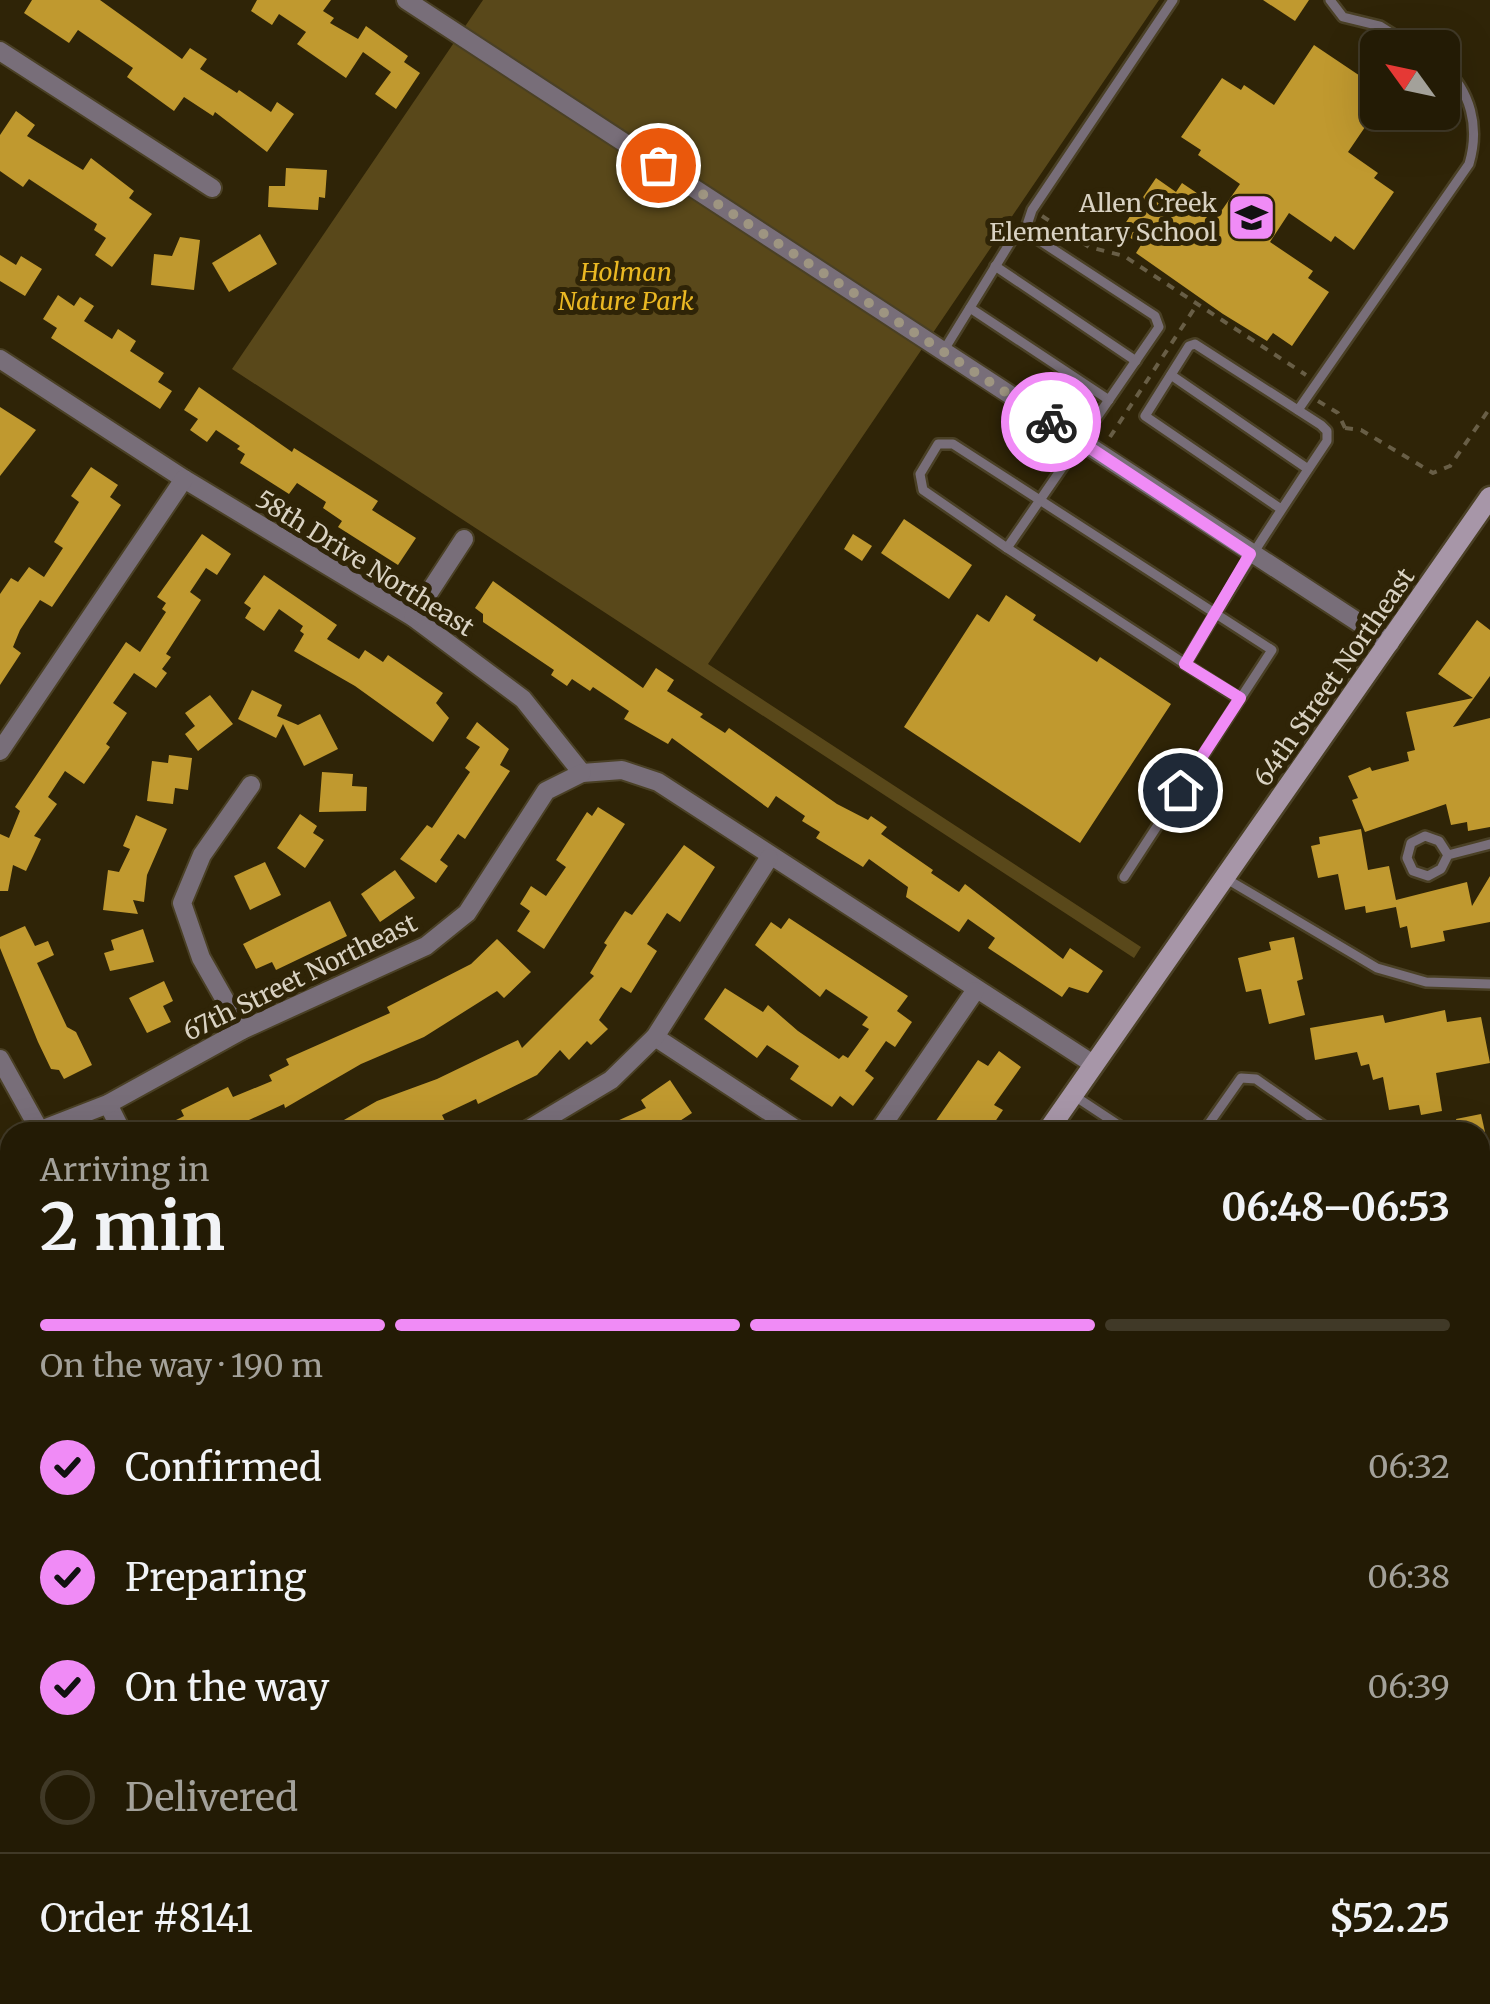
<!DOCTYPE html>
<html lang="en">
<head>
<meta charset="utf-8">
<style>
  body { margin:0; font-family:Merriweather,serif; background:#2f2813; color:#f1f3f6; height:100vh; display:flex; flex-direction:column; font-size:38px; white-space:nowrap }
  * { box-sizing:border-box; margin:0 }
  p { font-size:32px; color:#a3a19a }
  .icon { flex:none; width:55px; height:55px; fill:none; stroke:currentColor; stroke-width:2; stroke-linecap:round; stroke-linejoin:round }
  .map { position:relative; flex:1; overflow:hidden }
  .drawer { position:absolute; left:0px; top:1122px; width:1490px; height:882px; display:flex; flex-direction:column; background:#231b05; border-radius:30px 30px 0 0; box-shadow:0 10px 40px #0002,0 0 0 2px #403927 }
  .drawer>* { flex:none }
  .needle { width:65px; rotate:303deg }
  .controls { position:absolute; left:1360px; top:30px; display:grid; gap:20px }
  .controls a { display:grid; place-items:center; width:100px; height:100px; border-radius:15px; background:#231b05; box-shadow:0 10px 40px #0002,0 0 0 2px #403927; font-size:50px }
  .pin { position:absolute; display:grid; place-items:center; width:85px; height:85px; color:#fff; margin:-42px; border:5px solid #fff; border-radius:50%; box-shadow:0 2px 10px #0007 }
  .courier { position:absolute; display:grid; place-items:center; width:100px; height:100px; margin:-50px; border:8px solid #f08bf6; border-radius:50%; background:#fff; color:#222; box-shadow:0 2px 12px #0007 }
  .head em { font-style:normal; font-weight:700 }
  .head div { display:flex; flex-direction:column-reverse }
  .head { display:flex; align-items:center; justify-content:space-between; height:170px; padding:0 40px }
  h1 { font-size:65px; font-weight:700; line-height:75px }
  .bar { display:grid; grid-template-columns:repeat(4,1fr); gap:15px 10px; align-content:center; height:120px; padding:0 40px }
  .bar i { height:12px; border-radius:8px; background:#403927 }
  .bar .selected { background:#f08bf6 }
  .bar p { grid-column:span 4 }
  .line { display:flex; align-items:center; gap:25px; padding:0 40px; border-top:2px solid #403927 }
  .line div { flex:1 }
  ol { padding:0 40px; list-style:none }
  li { display:flex; align-items:center; gap:30px; height:110px }
  li p { margin-inline-start:auto }
  li .icon { padding:10px; border-radius:50%; background:#f08bf6; color:#111; stroke-width:4 }
  li:last-child { color:#a3a19a }
  li i { width:55px; height:55px; border:5px solid #403927; border-radius:50% }
  .map>svg:first-child { display:block }
</style>
</head>
<body>
<div class="map">
<svg width="1490" height="2004" viewBox="0 0 1490 2004">
  <rect width="100%" height="100%" fill="#2f2407"/>
  <!-- green -->
  <g fill="#59481a">
    <path d="M483,0H1159L708,664L1141,947L1134,958L232,369Z"/>
    <path d="M0,1874L10,1891V1995H73L78,2004H0Z"/>
  </g>
  <!-- building -->
  <g fill="#c0992f">
    <path d="M32,0H100L182,59L190,48L207,59L200,69L237,93L239,90L271,112L277,102L294,114L267,152L215,112L213,116L184,97L174,111L127,77L133,68L78,30L69,43L24,13Z"/>
    <path d="M257,0H331L323,11L334,18L330,23L358,39L366,26L408,56L404,62L420,73L396,109L375,94L391,72L363,52L346,78L297,44L306,32L279,14L272,25L251,11Z"/>
    <path d="M1263,0H1309L1295,21Z"/>
    <path d="M1314,45L1378,88V108L1348,152L1378,173L1374,178L1394,192L1354,250L1335,236L1331,242L1289,213L1270,242L1313,271L1308,278L1329,292L1292,346L1273,333L1267,341L1223,314L1136,253L1141,245L1120,231L1156,178L1176,192L1182,183L1222,210L1240,184L1198,155L1201,150L1181,137L1222,78L1241,90L1244,85L1274,105Z"/>
    <path d="M16,111L35,125L27,136L83,170L91,158L134,191L129,198L152,214L112,267L95,255L106,238L94,230L97,224L29,179L23,187L0,171V135Z"/>
    <path d="M286,168L327,170L325,198L319,197L318,210L268,207L269,186H285Z"/>
    <path d="M260,234L277,264L229,292L212,263Z"/>
    <path d="M180,237L200,240L194,290L151,285L154,254L172,256Z"/>
    <path d="M0,255L16,265L21,256L42,269L25,296L0,281Z"/>
    <path d="M58,295L74,306L80,297L94,306L84,321L112,339L118,329L136,341L130,351L164,373L158,382L172,391L160,409L51,338L57,328L43,319Z"/>
    <path d="M199,387L292,452L294,448L378,501L372,510L416,538L398,565L338,527L342,521L323,508L326,502L297,483L289,494L240,463L245,454L237,449L240,446L216,430L207,442L190,430L198,419L184,410Z"/>
    <path d="M0,407L36,430L0,476Z"/>
    <path d="M91,467L118,485L110,497L121,505L52,607L40,600L20,630L13,647L21,653L0,685V594L11,578L18,582L29,567L44,577L63,548L54,542L79,502L71,496Z"/>
    <path d="M904,519L972,565L949,599L881,553Z"/>
    <path d="M202,534L231,554L217,575L206,568L190,592L201,600L166,654L171,657L162,669L167,673L156,688L134,673L113,703L127,713L106,744L110,747L84,784L65,771L48,797L57,804L34,836L41,839L26,871L13,865L8,891H0V834L9,838L20,811L15,807L126,642L140,652L166,612L162,609L166,603L157,597Z"/>
    <path d="M853,534L872,546L862,561L844,549Z"/>
    <path d="M264,575L337,625L327,639L359,659L365,650L383,662L388,655L443,693L436,703L449,718L433,742L355,686L294,651L304,634L300,631L303,626L279,609L264,631L245,618L251,608L244,603Z"/>
    <path d="M493,581L643,688L656,668L674,680L667,691L703,714L700,717L725,733L729,728L837,804L868,820L871,816L887,827L881,834L933,870L931,873L959,892L965,884L1063,959L1070,948L1103,971L1088,993L1069,987L1062,997L988,948L995,938L968,919L959,932L906,897L908,887L869,859L863,867L816,838L820,832L802,821L805,816L776,796L768,808L672,738L668,744L624,719L629,711L593,687L590,691L572,679L567,686L551,675L554,670L483,622V614L475,608Z"/>
    <path d="M1006,595L1036,615L1033,620L1097,662L1100,657L1171,704L1080,843L904,727L977,614L989,622Z"/>
    <path d="M1477,620L1490,630V676L1453,727L1490,718V827L1468,831L1467,822L1451,825L1446,804L1365,832L1352,800L1358,798L1348,776L1370,767L1372,771L1409,761L1407,752L1415,750L1406,712L1473,698L1438,674Z"/>
    <path d="M252,690L282,705L277,716L298,725L320,714L338,749L304,766L283,724L276,738L238,719Z"/>
    <path d="M210,695L233,724L198,751L185,734L195,726L185,713Z"/>
    <path d="M477,722L509,749L500,765L510,771L465,839L458,834L440,860L448,866L436,883L400,859L427,825L432,828L470,772L465,768L480,747L466,738Z"/>
    <path d="M169,755L192,758L188,790L175,788L173,804L147,801L152,761L168,763Z"/>
    <path d="M322,772L353,774L352,786L367,787L366,811L319,812Z"/>
    <path d="M598,807L625,824L544,949L517,931L530,911L520,904L531,886L546,896L566,867L556,860L587,812L592,816Z"/>
    <path d="M300,814L317,826L313,833L324,840L305,868L277,848Z"/>
    <path d="M136,815L167,829L147,875L144,902L133,900L138,914L103,910L108,870L119,872L130,849L123,846Z"/>
    <path d="M1361,829L1368,870L1389,866L1396,900L1467,882L1472,906L1490,876V922L1443,931L1445,941L1411,948L1407,926L1400,928L1396,907L1366,913L1365,906L1345,910L1338,874L1318,878L1311,846L1320,844L1319,837Z"/>
    <path d="M684,845L715,867L680,922L667,913L647,944L657,951L631,993L621,987L599,1020L608,1029L591,1045L587,1041L569,1060L560,1050L537,1075L478,1104L476,1099L442,1115L445,1121L421,1132H323L377,1101L437,1079L518,1040L522,1048L594,976L590,973L607,945L604,943L625,911L632,915Z"/>
    <path d="M265,862L281,895L250,910L234,876Z"/>
    <path d="M395,870L415,898L380,922L361,894Z"/>
    <path d="M330,901L347,936L276,970L272,962L256,969L243,944Z"/>
    <path d="M789,918L908,996L897,1011L912,1022L895,1047L886,1041L865,1071L874,1078L853,1106L840,1096L832,1107L790,1079L799,1066L767,1045L757,1058L704,1019L725,988L763,1012L768,1005L798,1031L839,1059L843,1055L848,1058L869,1029L862,1025L868,1017L826,989L820,997L755,945L771,922L781,929Z"/>
    <path d="M25,926L35,946L48,941L54,955L37,963L67,1027L76,1032L92,1065L64,1079L59,1070L51,1069L38,1042L0,948V937Z"/>
    <path d="M143,929L154,962L110,971L104,953L114,950L111,940Z"/>
    <path d="M1294,937L1303,979L1297,981L1305,1015L1269,1024L1261,989L1246,992L1238,958L1271,950L1269,942Z"/>
    <path d="M497,939L531,972L504,998L497,991L424,1037L361,1064L285,1108L284,1104L223,1132H152L184,1116L181,1110L228,1087L233,1097L272,1081L269,1075L289,1065L286,1059L390,1013L387,1007L471,964Z"/>
    <path d="M164,981L173,1001L163,1006L171,1022L147,1033L129,998Z"/>
    <path d="M1445,1010L1447,1022L1481,1017L1490,1063L1436,1073L1442,1111L1421,1115L1419,1105L1389,1110L1383,1077L1373,1080L1369,1064L1361,1066L1357,1052L1315,1060L1310,1028L1383,1015L1385,1023Z"/>
    <path d="M999,1051L1021,1067L994,1105L1003,1110L988,1132H928L978,1060L988,1066Z"/>
    <path d="M670,1080L692,1113L663,1132H623L617,1121L646,1108L641,1100Z"/>
    <path d="M1481,1114L1485,1132H1459L1456,1119Z"/>
  </g>
  <g fill="none" stroke-linecap="round" stroke-linejoin="round">
    <defs>
      <g id="lane">
        <path d="M1330,0L1343,17L1380,26L1415,48"/>
        <path d="M1025,231L1032,210L1173,0"/>
        <path d="M995,266L1136,361"/>
        <path d="M970,308L1109,400"/>
        <path d="M944,350L1011,241L1025,231L1155,316L1159,327L1007,548L1185,664C1230,588 1278,514 1327,441V431L1321,425L1195,344L1189,346L1145,416L1281,509"/>
        <path d="M1171,375L1308,469"/>
        <path d="M1298,410L1469,164C1480,127 1471,91 1442,65"/>
        <path d="M1007,548L923,490L920,474L938,444H953L1272,650L1124,877"/>
        <path d="M1185,664L1240,699"/>
        <path d="M1448,855L1439,841L1425,836L1411,843L1407,858L1413,871L1428,876L1441,869L1448,855L1490,844"/>
        <path d="M1225,878L1377,968L1426,982L1490,984"/>
        <path d="M1073,1095L1129,1132"/>
        <path d="M1203,1132L1241,1078L1256,1079L1332,1132"/>
        <path d="M942,1995L945,2004"/>
        <path d="M1438,1995L1441,2004"/>
      </g>
      <g id="street">
        <path d="M406,0L1390,643"/>
        <path d="M0,51L212,188"/>
        <path d="M0,359L184,479L413,617L523,699L582,773L622,770L658,782L1093,1064"/>
        <path d="M413,617L464,539"/>
        <path d="M0,751L184,479"/>
        <path d="M242,1030L201,958L182,903L202,855L251,785"/>
        <path d="M655,1037L800,1132"/>
        <path d="M0,1059L40,1131"/>
        <path d="M108,1104L122,1132"/>
        <path d="M36,1132L108,1104L242,1030L426,946L467,913L546,791L582,773"/>
        <path d="M524,1132L611,1080L655,1037L769,858"/>
        <path d="M878,1132L975,991"/>
        <path d="M0,1153L10,1147"/>
        <path d="M1480,1342L1490,1348"/>
        <path d="M1480,1597L1490,1591"/>
        <path d="M0,1613L10,1633"/>
        <path d="M269,1995L275,2004"/>
      </g>
      <g id="secondary">
        <path d="M1047,1132L1490,497"/>
        <path d="M459,2004L465,1995"/>
      </g>
    </defs>
    <!-- lane casing -->
    <use href="#lane" stroke="#4a4025" stroke-width="14"/>
    <!-- street casing -->
    <use href="#street" stroke="#4a4025" stroke-width="22"/>
    <!-- secondary casing -->
    <use href="#secondary" stroke="#4a4025" stroke-width="25"/>
    <!-- path -->
    <g stroke="#685e46" stroke-width="4" stroke-dasharray="8 8" stroke-linecap="butt">
      <path d="M1042,216L1089,247L1124,256L1306,375"/>
      <path d="M1318,401L1338,413L1345,428"/>
      <path d="M1345,428L1361,430L1433,473L1450,466L1490,408"/>
      <path d="M1110,437L1198,303"/>
      <path d="M0,1682L10,1677"/>
    </g>
    <!-- lane -->
    <use href="#lane" stroke="#786e79" stroke-width="9"/>
    <!-- street -->
    <use href="#street" stroke="#786e79" stroke-width="18"/>
    <!-- secondary -->
    <use href="#secondary" stroke="#a796a8" stroke-width="20"/>
  </g>
  <g fill="none" stroke-linecap="round" stroke-linejoin="round">
    <!-- done -->
    <path stroke="#9e9581" stroke-width="10" stroke-dasharray="0 18" d="M658,165L1051,422"/>
    <!-- route -->
    <path stroke="#f08bf6" stroke-width="12" d="M1051,422L1250,554L1185,664L1240,698L1180,790"/>
  </g>
  <!-- icons -->
  <defs>
    <symbol id="school-square" viewBox="-11 -11 22 22"><rect x="-9" y="-9" width="18" height="18" rx="4" fill="#f08bf6" stroke="#2f2407"/><path d="M0-5L7-2L0 1L-7-2ZM-4 1L0 2.5L4 1V4Q0 6-4 4Z" fill="#111"/></symbol>
  </defs>
  <g fill-rule="evenodd">
    <use href="#school-square" x="1224" y="190" width="55" height="55"/>
  </g>
  <g text-anchor="middle" stroke-width="10" stroke-linejoin="round" paint-order="stroke">
    <!-- poi labels -->
    <g font-size="25" fill="#d9d2c2" stroke="#2f2407" text-anchor="end">
      <text x="1217" y="212">Allen Creek<tspan x="1217" dy="29">Elementary School</tspan></text>
    </g>
    <!-- park labels -->
    <g font-size="25" font-style="italic" fill="#eab823" stroke="#2f2407">
      <text x="626" y="281">Holman<tspan x="626" dy="29">Nature Park</tspan></text>
    </g>
    <!-- street labels -->
    <g font-size="25" fill="#d9d2c2" stroke="#2f2407">
      <text transform="translate(365 563) rotate(32)" y="9">58th Drive Northeast</text>
      <text transform="translate(1334 677) rotate(-55)" y="9">64th Street Northeast</text>
      <text transform="translate(300 977) rotate(-26)" y="9">67th Street Northeast</text>
    </g>
  </g>
</svg>
<div class="controls">
<a><svg class="needle" viewBox="-14 -14 28 28"><path d="M0-13l5 13h-10z" fill="#e53935"/><path d="M0 13l5-13h-10z" fill="#a3a19a"/></svg></a>
</div>
<div class="pin" style="left:658px;top:165px;background:#ea580c"><svg class="icon" aria-label="bag" viewBox="0 0 24 24"><path d="M5 8h14l-1 12H6zM9 8a3 3 0 0 1 6 0"/></svg></div>
<div class="pin" style="left:1180px;top:790px;background:#1f2937"><svg class="icon" aria-label="home" viewBox="0 0 24 24"><path d="M3 11l9-7 9 7M6 9v11h12V9"/></svg></div>
<div class="courier" style="left:1051px;top:422px"><svg class="icon" aria-label="bike" viewBox="0 0 24 24"><circle cx="6" cy="16" r="4"/><circle cx="18" cy="16" r="4"/><path d="M6 16l4-8h5l3 8M10 8l3 8H6M13 5h3"/></svg></div>
<section class="drawer">
<div class="head"><div><h1>2 min</h1><p>Arriving in</p></div><em>06:48–06:53</em></div>
<div class="bar"><i class="selected"></i><i class="selected"></i><i class="selected"></i><i></i><p>On the way · 190 m</p></div>
<ol>
<li><svg class="icon" aria-label="check" viewBox="0 0 24 24"><path d="M5 12l5 5 9-10"/></svg>Confirmed<p>06:32</p></li>
<li><svg class="icon" aria-label="check" viewBox="0 0 24 24"><path d="M5 12l5 5 9-10"/></svg>Preparing<p>06:38</p></li>
<li><svg class="icon" aria-label="check" viewBox="0 0 24 24"><path d="M5 12l5 5 9-10"/></svg>On the way<p>06:39</p></li>
<li><i></i>Delivered</li>
</ol>
<div class="line" style="height:130px"><div>Order #8141</div><b>$52.25</b></div>
</section>
</div>
</body>
</html>
